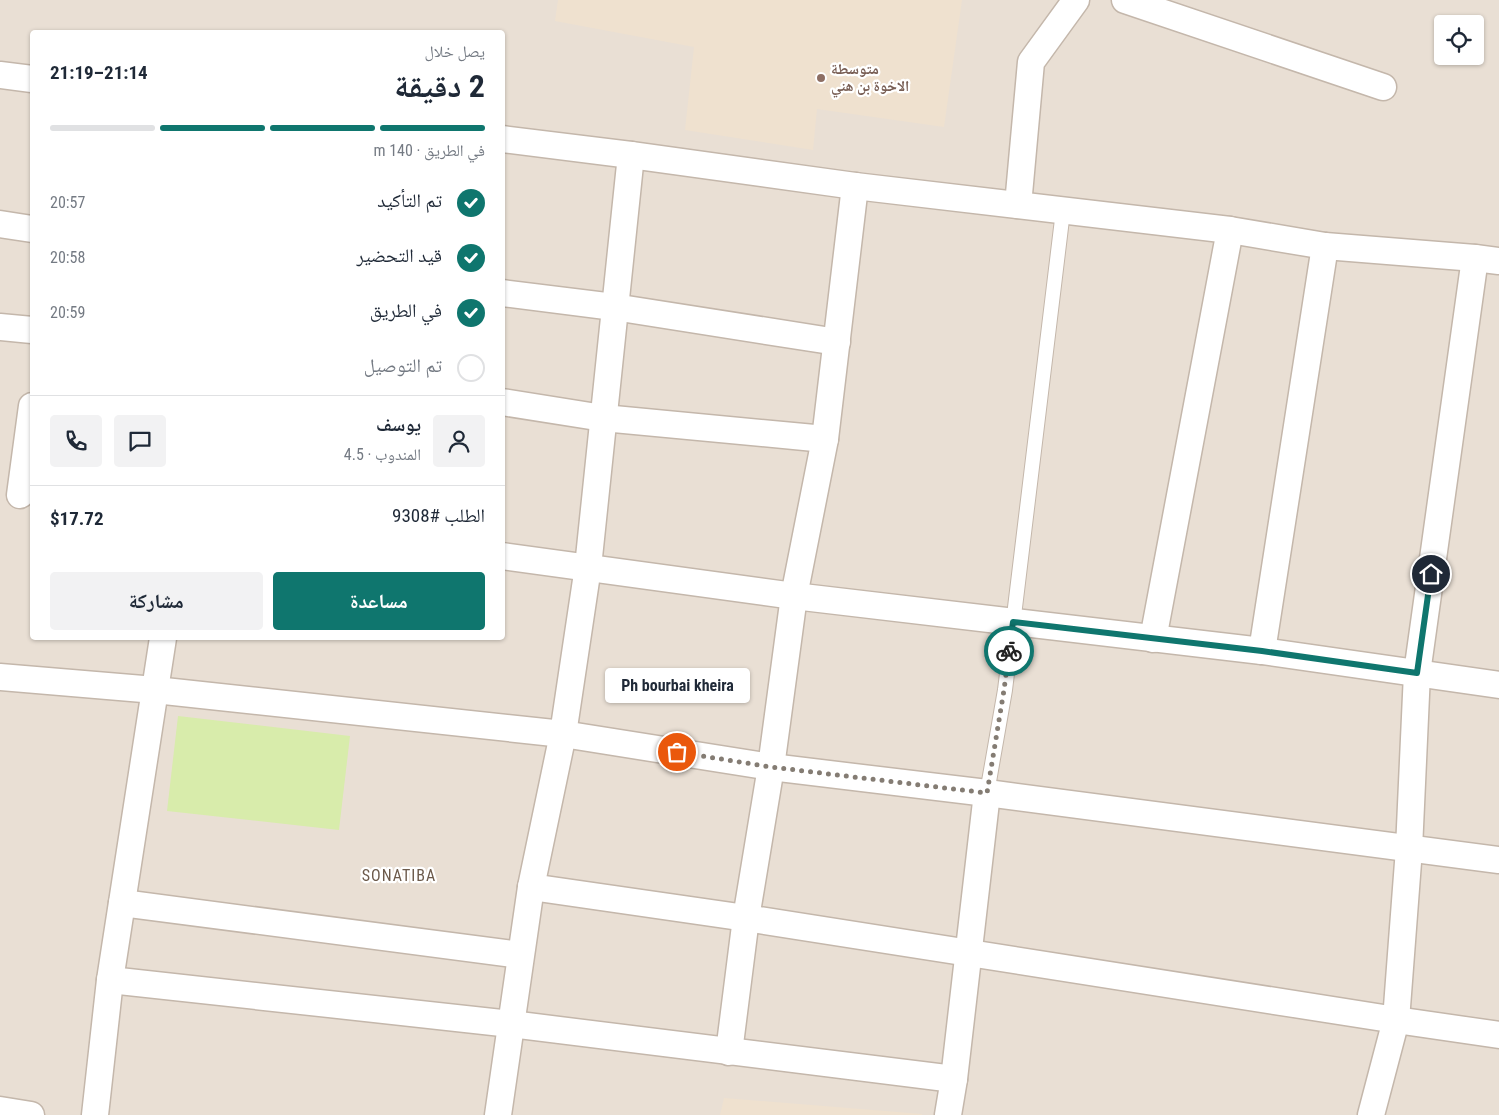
<!DOCTYPE html>
<html lang="ar">
<head>
<meta charset="utf-8">
<style>
  body { margin:0; font-family:"Roboto Condensed","Noto Naskh Arabic",sans-serif; background:#f2f2f3; color:#1f2937; direction:rtl; height:100vh; display:flex; flex-direction:column; font-size:19px; white-space:nowrap }
  * { box-sizing:border-box; margin:0 }
  p { font-size:16px; color:#747a83 }
  .icon { flex:none; width:28px; height:28px; fill:none; stroke:currentColor; stroke-width:2; stroke-linecap:round; stroke-linejoin:round }
  .map { position:relative; flex:1; overflow:hidden; direction:ltr }
  .sheet { position:absolute; left:30px; top:30px; width:475px; height:610px; display:flex; flex-direction:column; background:#fff; border-radius:5px; box-shadow:0 1px 4px #0004; direction:rtl }
  .sheet>* { flex:none }
  .controls { position:absolute; left:1434px; top:15px; display:grid; gap:10px }
  .controls a { display:grid; place-items:center; width:50px; height:50px; border-radius:5px; background:#fff; box-shadow:0 1px 4px #0004; font-size:25px }
  .pin { position:absolute; display:grid; place-items:center; width:42px; height:42px; color:#fff; margin:-21px; border:2px solid #fff; border-radius:50%; box-shadow:0 1px 5px #0007 }
  .courier { position:absolute; display:grid; place-items:center; width:50px; height:50px; margin:-25px; border:4px solid #0f766e; border-radius:50%; background:#fff; color:#222; box-shadow:0 1px 6px #0007 }
  .bubble { position:absolute; height:35px; border-radius:5px; background:#fff; box-shadow:0 1px 4px #0004; font-size:16px; font-weight:700; line-height:35px; text-align:center; direction:rtl }
  .summary em { font-style:normal; font-weight:700 }
  .summary div { display:flex; flex-direction:column-reverse }
  .summary { display:flex; align-items:center; justify-content:space-between; height:85px; padding:0 20px }
  h1 { font-size:32px; font-weight:700; line-height:38px }
  .bar { display:grid; grid-template-columns:repeat(4,1fr); gap:8px 5px; align-content:center; height:60px; padding:0 20px }
  .bar i { height:6px; border-radius:4px; background:#e0e1e3 }
  .bar .current { background:#0f766e }
  .bar p { grid-column:span 4 }
  .line { display:flex; align-items:center; gap:12px; padding:0 20px; border-top:1px solid #e0e1e3 }
  .line div { flex:1 }
  .round { display:grid; place-items:center; flex:none; width:52px; height:52px; border-radius:5px; background:#f2f2f3 }
  ol { padding:0 20px; list-style:none }
  li { display:flex; align-items:center; gap:15px; height:55px }
  li p { margin-inline-start:auto }
  li .icon { padding:5px; border-radius:50%; background:#0f766e; color:#fff; stroke-width:4 }
  li:last-child { color:#747a83 }
  li i { width:28px; height:28px; border:2px solid #e0e1e3; border-radius:50% }
  .cta { display:flex; gap:10px; margin-top:auto; padding:10px 20px }
  .cta a { flex:1; height:58px; border-radius:5px; background:#0f766e; color:#fff; font-size:20px; font-weight:700; line-height:58px; text-align:center }
  .cta a+a { background:#f2f2f3; color:#1f2937 }
  .map>svg:first-child { display:block }
</style>
</head>
<body>
<div class="map">
<svg width="1499" height="1115" viewBox="0 0 1499 1115">
  <rect width="100%" height="100%" fill="#f4eee6"/>
  <!-- residential -->
  <path fill="#e9dfd4" fill-rule="evenodd" d="M0,0H1499V1115H0ZM1442,24H1475V56H1442ZM32,32H502V638H32Z"/>
  <!-- education -->
  <g fill="#efe1cf">
    <path d="M558,0H962L944,127L817,109L813,150L685,130L694,47L555,21Z"/>
    <path d="M724,1098L922,1114V1115H720Z"/>
  </g>
  <!-- green -->
  <path fill="#d8ecab" d="M178,716L350,736L339,830L167,811Z"/>
  <g fill="none" stroke-linecap="round" stroke-linejoin="round">
    <defs>
      <path id="lane" d="M987,793L1005,690L1063,211"/>
      <g id="street">
        <path d="M1125,0L1383,87"/>
        <path d="M0,75L32,79"/>
        <path d="M502,139L631,155L855,186L1230,230L1325,246L1475,258L1499,261"/>
        <path d="M1018,205L1031,62L1076,0"/>
        <path d="M0,224L32,229"/>
        <path d="M502,293L614,307L837,342"/>
        <path d="M0,327L32,330"/>
        <path d="M502,402L603,418L825,439"/>
        <path d="M20,495L32,406"/>
        <path d="M502,556L794,596L1262,651L1499,685"/>
        <path d="M1153,639L1230,230"/>
        <path d="M1262,651L1325,246"/>
        <path d="M0,677L155,690L563,734L771,767L987,793L1499,860"/>
        <path d="M531,887L746,918L1396,1020L1499,1035"/>
        <path d="M122,903L520,955"/>
        <path d="M110,980L511,1024L954,1079"/>
        <path d="M729,1052L746,918L771,767L794,596L825,439L855,186"/>
        <path d="M0,1110L31,1115"/>
        <path d="M95,1115L110,980L163,638"/>
        <path d="M498,1115L531,887L563,734L588,567L631,155"/>
        <path d="M948,1115L954,1079L987,793"/>
        <path d="M1371,1115L1396,1020L1409,849L1417,673L1475,258"/>
      </g>
    </defs>
    <!-- lane casing -->
    <use href="#lane" stroke="#c4b7ab" stroke-width="16"/>
    <!-- street casing -->
    <use href="#street" stroke="#c4b7ab" stroke-width="29"/>
    <!-- lane -->
    <use href="#lane" stroke="#fff" stroke-width="14"/>
    <!-- street -->
    <use href="#street" stroke="#fff" stroke-width="26"/>
  </g>
  <g fill="none" stroke-linecap="round" stroke-linejoin="round">
    <!-- done -->
    <path stroke="#847c73" stroke-width="5" stroke-dasharray="0 9" d="M677,752L771,767L987,793L1004,690L1009,651"/>
    <!-- route -->
    <path stroke="#0f766e" stroke-width="6" d="M1009,651L1013,622L1262,651L1417,673L1431,574"/>
  </g>
  <!-- markers -->
  <circle fill="#8d6e63" stroke="#fff" stroke-width="2" cx="821" cy="78" r="5"/>
  <g text-anchor="middle" stroke-width="4.5" stroke-linejoin="round" paint-order="stroke">
    <!-- education labels -->
    <g font-size="15" font-weight="bold" fill="#785e54" stroke="#fff" text-anchor="start">
      <text x="831" y="74">متوسطة<tspan x="831" dy="17">الاخوة بن هني</tspan></text>
    </g>
    <!-- neighbourhood labels -->
    <g font-size="16" letter-spacing="1" fill="#6c5a4b" stroke="#fff">
      <text x="399" y="881">SONATIBA</text>
    </g>
  </g>
</svg>
<div class="controls">
<a><svg class="icon" aria-label="locate" viewBox="0 0 24 24"><circle cx="12" cy="12" r="6"/><path d="M12 2v4M12 18v4M2 12h4M18 12h4"/></svg></a>
</div>
<div class="pin" style="left:677px;top:752px;background:#ea580c"><svg class="icon" aria-label="bag" viewBox="0 0 24 24"><path d="M5 8h14l-1 12H6zM9 8a3 3 0 0 1 6 0"/></svg></div>
<div class="pin" style="left:1431px;top:574px;background:#1f2937"><svg class="icon" aria-label="home" viewBox="0 0 24 24"><path d="M3 11l9-7 9 7M6 9v11h12V9"/></svg></div>
<div class="courier" style="left:1009px;top:651px"><svg class="icon" aria-label="bike" viewBox="0 0 24 24"><circle cx="6" cy="16" r="4"/><circle cx="18" cy="16" r="4"/><path d="M6 16l4-8h5l3 8M10 8l3 8H6M13 5h3"/></svg></div>
<div class="bubble" style="left:605px;top:668px;width:145px">Ph bourbai kheira</div>
<section class="sheet">
<div class="summary"><div><h1>2 دقيقة</h1><p>يصل خلال</p></div><em>21:14–21:19</em></div>
<div class="bar"><i class="current"></i><i class="current"></i><i class="current"></i><i></i><p>في الطريق · 140 m</p></div>
<ol>
<li><svg class="icon" aria-label="check" viewBox="0 0 24 24"><path d="M5 12l5 5 9-10"/></svg>تم التأكيد<p>20:57</p></li>
<li><svg class="icon" aria-label="check" viewBox="0 0 24 24"><path d="M5 12l5 5 9-10"/></svg>قيد التحضير<p>20:58</p></li>
<li><svg class="icon" aria-label="check" viewBox="0 0 24 24"><path d="M5 12l5 5 9-10"/></svg>في الطريق<p>20:59</p></li>
<li><i></i>تم التوصيل</li>
</ol>
<div class="line" style="height:90px"><a class="round"><svg class="icon" aria-label="person" viewBox="0 0 24 24"><circle cx="12" cy="8" r="4"/><path d="M4 21q1-7 8-7t8 7"/></svg></a><div><b>يوسف</b><p>المندوب · 4.5</p></div><a class="round"><svg class="icon" aria-label="chat" viewBox="0 0 24 24"><path d="M4 5h16v11H9l-5 4z"/></svg></a><a class="round"><svg class="icon" aria-label="phone" viewBox="0 0 24 24"><path d="M5 4h4l2 5-3 2q2 4 5 5l2-3 5 2v4C11 20 4 13 5 4z"/></svg></a></div>
<div class="line" style="height:65px"><div>الطلب #9308</div><b>$17.72</b></div>
<div class="cta"><a>مساعدة</a><a>مشاركة</a></div>
</section>
</div>
</body>
</html>
